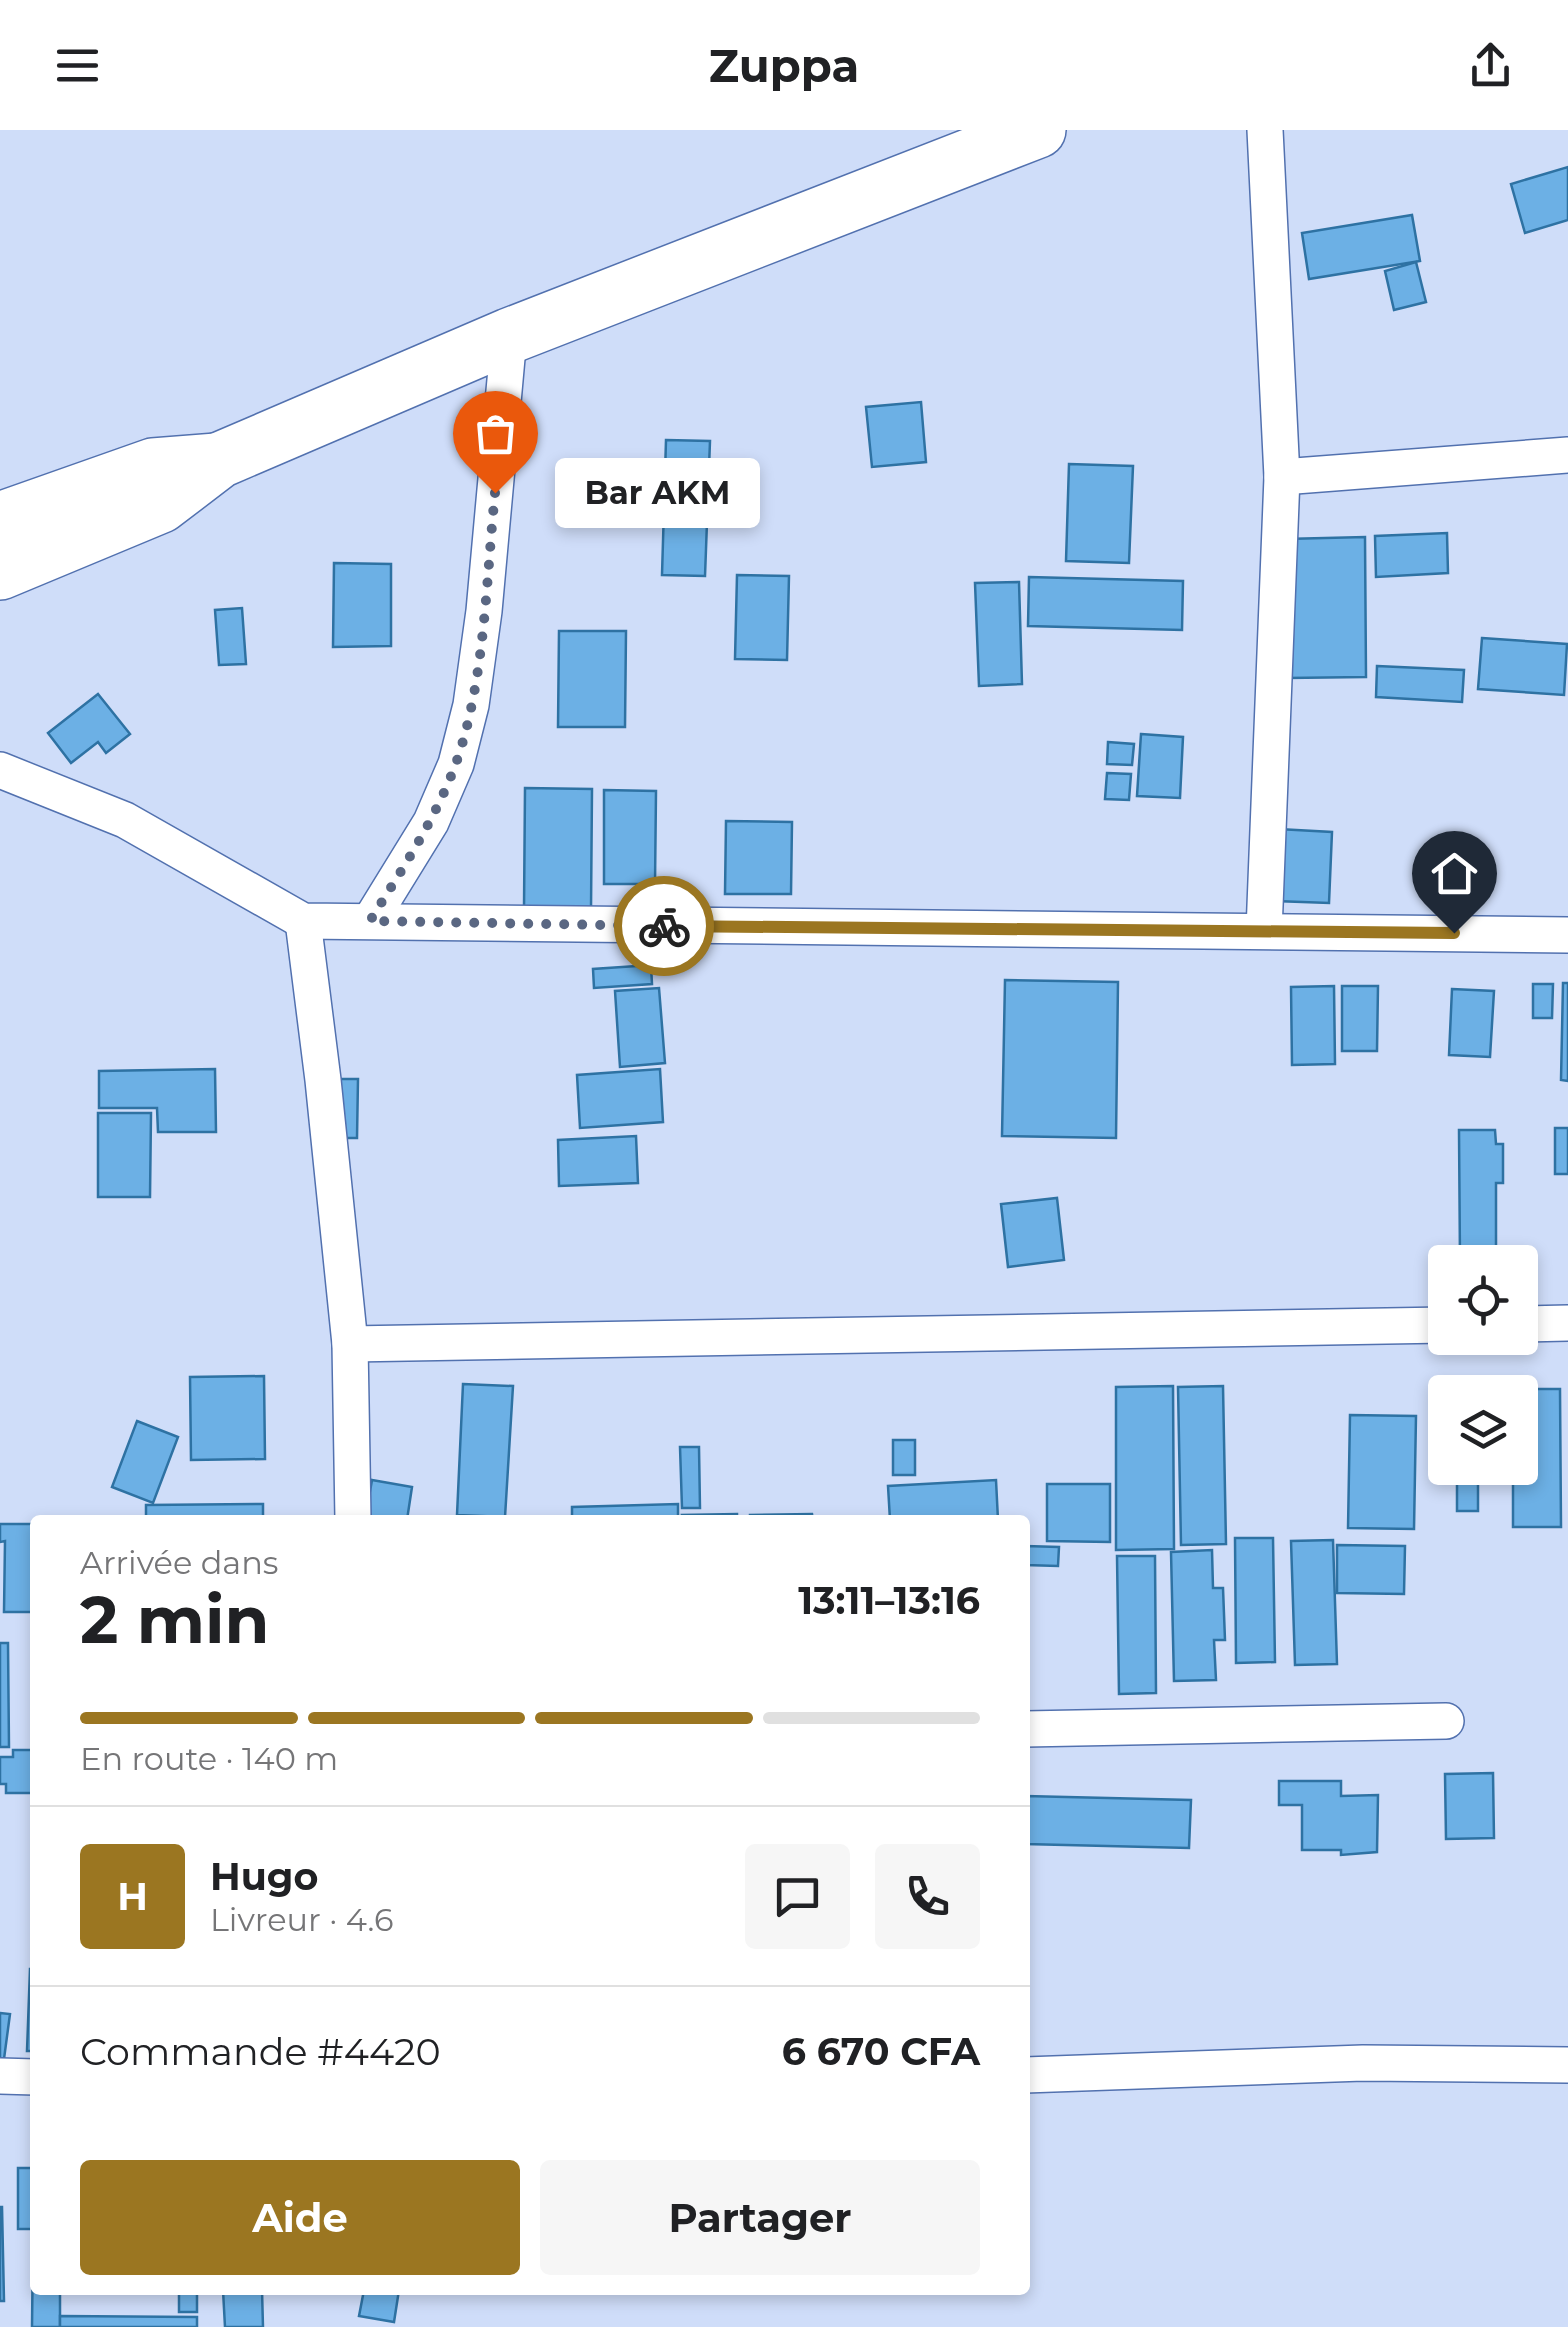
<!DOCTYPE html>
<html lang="fr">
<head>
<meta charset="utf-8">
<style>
  body { margin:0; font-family:Montserrat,sans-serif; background:#f6f6f6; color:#202124; height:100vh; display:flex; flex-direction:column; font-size:38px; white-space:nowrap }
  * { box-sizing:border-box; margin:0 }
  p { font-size:32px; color:#757577 }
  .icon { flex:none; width:55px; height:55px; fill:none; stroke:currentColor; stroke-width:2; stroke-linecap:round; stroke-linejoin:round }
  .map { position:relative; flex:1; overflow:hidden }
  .side { position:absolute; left:30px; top:1385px; width:1000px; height:780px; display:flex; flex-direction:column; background:#fff; border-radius:10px; box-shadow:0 5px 15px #0003 }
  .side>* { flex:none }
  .fabs { position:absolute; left:1428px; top:1115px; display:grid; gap:20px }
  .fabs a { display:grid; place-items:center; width:110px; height:110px; border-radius:10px; background:#fff; box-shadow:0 5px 15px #0003; font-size:50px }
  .pin { position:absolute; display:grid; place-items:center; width:85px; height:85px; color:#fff; margin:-102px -42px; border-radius:50% 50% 50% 0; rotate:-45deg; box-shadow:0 0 10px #0007 }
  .pin .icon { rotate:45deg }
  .courier { position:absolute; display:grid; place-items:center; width:100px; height:100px; margin:-50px; border:8px solid #9b7621; border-radius:50%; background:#fff; color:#222; box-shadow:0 2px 12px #0007 }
  .bubble { position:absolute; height:70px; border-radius:10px; background:#fff; box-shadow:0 5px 15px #0003; font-size:32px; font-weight:700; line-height:70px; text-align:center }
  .summary em { font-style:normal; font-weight:700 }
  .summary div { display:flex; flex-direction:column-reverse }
  .summary { display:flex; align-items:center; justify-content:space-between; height:170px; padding:0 50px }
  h1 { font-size:65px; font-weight:700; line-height:75px }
  .bar { display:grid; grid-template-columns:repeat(4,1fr); gap:15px 10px; align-content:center; height:120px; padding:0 50px }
  .bar i { height:12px; border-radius:8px; background:#e0e0e0 }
  .bar .active { background:#9b7621 }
  .bar p { grid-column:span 4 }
  .line { display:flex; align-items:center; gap:25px; padding:0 50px; border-top:2px solid #e0e0e0 }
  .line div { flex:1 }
  .round { display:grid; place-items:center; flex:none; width:105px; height:105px; border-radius:10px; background:#f6f6f6 }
  .cta { display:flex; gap:20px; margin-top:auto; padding:20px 50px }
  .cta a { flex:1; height:115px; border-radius:10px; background:#9b7621; color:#fff; font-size:40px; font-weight:700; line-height:115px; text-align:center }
  .cta a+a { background:#f6f6f6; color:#202124 }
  header { display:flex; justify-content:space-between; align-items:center; height:130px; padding:0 50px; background:#fff; font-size:45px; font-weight:700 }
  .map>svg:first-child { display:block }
</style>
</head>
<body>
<header><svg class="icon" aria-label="menu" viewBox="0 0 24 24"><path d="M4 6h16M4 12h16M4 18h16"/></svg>Zuppa<svg class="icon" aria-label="share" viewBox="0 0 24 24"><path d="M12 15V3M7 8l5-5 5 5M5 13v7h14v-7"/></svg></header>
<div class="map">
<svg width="1568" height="2197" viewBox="0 0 1568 2197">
  <rect width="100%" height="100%" fill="#cfddf9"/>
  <!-- building -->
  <g fill="#6cb0e5" stroke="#2e72a3" stroke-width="2.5">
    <path d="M1568,37V90L1525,103L1511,54Z"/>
    <path d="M1412,85L1420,131L1309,149L1302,103Z"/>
    <path d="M1416,132L1426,172L1394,180L1385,141Z"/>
    <path d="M921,272L926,332L872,337L866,277Z"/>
    <path d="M666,310L710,311L705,446L662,445Z"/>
    <path d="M1069,334L1133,336L1129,433L1066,431Z"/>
    <path d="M1447,403L1448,443L1376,447L1375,406Z"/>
    <path d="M1365,407L1366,547L1287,548L1285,409Z"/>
    <path d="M334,433L391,434V516L333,517Z"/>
    <path d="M737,445L789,446L787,530L735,529Z"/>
    <path d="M1029,447L1183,451L1182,500L1028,496Z"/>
    <path d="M1019,452L1022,554L979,556L975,453Z"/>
    <path d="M242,478L246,534L219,535L215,480Z"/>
    <path d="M559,501H626L625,597H558Z"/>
    <path d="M1482,508L1567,514L1564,565L1478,559Z"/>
    <path d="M1377,536L1464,540L1462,572L1376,567Z"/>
    <path d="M98,564L130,604L106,623L98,612L71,633L48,603Z"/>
    <path d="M1141,604L1183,607L1180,668L1137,666Z"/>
    <path d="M1108,612L1134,614L1132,635L1107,634Z"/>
    <path d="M1107,643L1131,644L1129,670L1105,669Z"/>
    <path d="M525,658L592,659L591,780L524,779Z"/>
    <path d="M604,660L656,661L655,754H604Z"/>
    <path d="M726,691L792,692L791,764H725Z"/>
    <path d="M1278,699L1332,702L1329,773L1275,771Z"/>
    <path d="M651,835L652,854L594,858L593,839Z"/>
    <path d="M1005,850L1118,852L1116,1008L1002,1006Z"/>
    <path d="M1563,853H1568V951L1561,950Z"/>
    <path d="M1533,854H1553L1552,888H1533Z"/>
    <path d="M1334,856L1335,934L1292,935L1291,857Z"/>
    <path d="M1342,856H1378L1377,921H1342Z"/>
    <path d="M659,858L665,933L620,937L615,861Z"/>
    <path d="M1452,859L1494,861L1490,927L1449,925Z"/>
    <path d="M215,939L216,1002H158L157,978H99V941Z"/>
    <path d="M660,939L663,992L580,998L577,945Z"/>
    <path d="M339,949H358L357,1008H338Z"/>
    <path d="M98,983H151L150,1067H98Z"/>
    <rect x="1555" y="998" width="13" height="46"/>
    <path d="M1459,1000H1495L1496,1014H1503V1053H1496V1132H1460Z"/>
    <path d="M636,1006L638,1053L559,1056L558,1010Z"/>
    <path d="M1057,1068L1064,1130L1008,1137L1001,1074Z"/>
    <path d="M264,1246L265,1329L191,1330L190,1247Z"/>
    <path d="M463,1254L513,1256L505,1387L457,1385Z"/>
    <path d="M1173,1256L1174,1419L1116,1420V1257Z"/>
    <path d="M1223,1256L1226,1414L1181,1415L1178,1257Z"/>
    <path d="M1513,1259H1560L1561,1397H1513V1338H1520V1262H1513Z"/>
    <path d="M1350,1285L1416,1286L1414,1399L1348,1398Z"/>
    <path d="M137,1291L178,1307L153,1373L112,1357Z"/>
    <rect x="893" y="1310" width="22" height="35"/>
    <path d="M680,1317H699L700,1378H682Z"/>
    <rect x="1457" y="1342" width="21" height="39"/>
    <path d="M372,1350L412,1357L407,1390L365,1389Z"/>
    <path d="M996,1350L998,1390H890L888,1356Z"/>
    <path d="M1047,1354H1110V1412L1047,1411Z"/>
    <path d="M263,1374V1390H146V1375Z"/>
    <path d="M678,1374V1390H572V1377Z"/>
    <path d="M737,1384V1390H683L682,1385Z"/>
    <path d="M812,1384L813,1390H750V1385Z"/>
    <path d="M0,1394H35V1482H4L5,1411L0,1412Z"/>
    <path d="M1235,1408H1273L1275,1532L1236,1533Z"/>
    <path d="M1333,1410L1337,1534L1295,1535L1291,1411Z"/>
    <path d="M1337,1415L1405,1416L1404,1464L1337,1463Z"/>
    <path d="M1025,1416L1059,1417L1058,1436L1025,1435Z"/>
    <path d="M1212,1420L1213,1458H1223L1225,1510H1214L1216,1550L1174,1551L1171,1422Z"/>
    <path d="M1117,1426H1155L1156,1563L1119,1564Z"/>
    <path d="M0,1513H8L9,1617H0Z"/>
    <path d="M13,1620H35L33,1663H6V1654H0V1627H13Z"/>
    <path d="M1493,1643L1494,1708L1446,1709L1445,1644Z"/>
    <path d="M1279,1651H1341V1666L1378,1665L1377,1722L1341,1725V1720H1302V1675H1279Z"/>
    <path d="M1025,1666L1191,1670L1189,1718L1025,1714Z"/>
    <path d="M30,1839H35V1921H27Z"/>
    <path d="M0,1883L10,1884L4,1929L0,1928Z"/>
    <rect x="18" y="2038" width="17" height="61"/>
    <path d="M0,2077H2L4,2171H0Z"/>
    <path d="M33,2110L35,2160H60V2197H32Z"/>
    <rect x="179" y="2160" width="18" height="22"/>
    <path d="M223,2160H262L263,2197H225Z"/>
    <path d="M364,2160H399L394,2192L359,2186Z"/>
    <path d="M60,2186L197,2187V2197H60Z"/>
  </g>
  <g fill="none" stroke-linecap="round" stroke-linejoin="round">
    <defs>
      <g id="street">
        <path d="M1282,347L1568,325"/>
        <path d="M0,640L125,690L303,791L1568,805"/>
        <path d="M303,791L323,950L350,1214L353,1390"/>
        <path d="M370,791L431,692L456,634L471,575L484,481L509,206"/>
        <path d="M1264,801L1282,347L1265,0"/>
        <path d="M1520,1194L1568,1193"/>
        <path d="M350,1214L1445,1195"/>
        <path d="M1025,1599L1446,1591"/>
        <path d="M1025,1945L1363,1933L1568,1935"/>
        <path d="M0,1946L35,1947"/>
      </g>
      <g id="primary">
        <path d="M0,390L153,336L217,331"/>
        <path d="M0,442L161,375L220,330L509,206L1038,0"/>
      </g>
    </defs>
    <!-- street casing -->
    <use href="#street" stroke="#5271af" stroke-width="38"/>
    <!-- primary casing -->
    <use href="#primary" stroke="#5271af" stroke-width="58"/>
    <!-- street -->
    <use href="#street" stroke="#fff" stroke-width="35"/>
    <!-- primary -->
    <use href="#primary" stroke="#fff" stroke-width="55"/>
  </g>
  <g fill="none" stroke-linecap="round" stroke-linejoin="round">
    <!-- done -->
    <path stroke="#5a6782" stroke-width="10" stroke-dasharray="0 18" d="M495,363C486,451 485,553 455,636C434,692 401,741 370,791L664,796"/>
    <!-- route -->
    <path stroke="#9b7621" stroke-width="12" d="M664,796L1454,803"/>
  </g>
</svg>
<div class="fabs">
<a><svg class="icon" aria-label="locate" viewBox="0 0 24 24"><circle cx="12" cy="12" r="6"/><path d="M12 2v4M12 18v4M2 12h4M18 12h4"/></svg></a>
<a><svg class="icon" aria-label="layers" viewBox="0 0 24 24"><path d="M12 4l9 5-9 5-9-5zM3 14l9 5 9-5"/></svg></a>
</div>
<div class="pin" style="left:495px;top:363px;background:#ea580c"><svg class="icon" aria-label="bag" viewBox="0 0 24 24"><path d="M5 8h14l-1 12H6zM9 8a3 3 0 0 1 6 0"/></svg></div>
<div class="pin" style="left:1454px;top:803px;background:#1f2937"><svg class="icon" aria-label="home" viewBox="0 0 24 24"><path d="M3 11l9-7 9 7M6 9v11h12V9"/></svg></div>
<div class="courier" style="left:664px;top:796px"><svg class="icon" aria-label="bike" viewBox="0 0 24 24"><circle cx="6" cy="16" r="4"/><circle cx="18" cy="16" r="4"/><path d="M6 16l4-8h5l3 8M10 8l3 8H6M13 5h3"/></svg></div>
<div class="bubble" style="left:555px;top:328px;width:205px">Bar AKM</div>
<section class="side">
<div class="summary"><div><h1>2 min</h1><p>Arrivée dans</p></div><em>13:11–13:16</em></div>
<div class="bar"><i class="active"></i><i class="active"></i><i class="active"></i><i></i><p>En route · 140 m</p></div>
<div class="line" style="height:180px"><b class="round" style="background:#9b7621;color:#fff">H</b><div><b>Hugo</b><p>Livreur · 4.6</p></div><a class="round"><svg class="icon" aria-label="chat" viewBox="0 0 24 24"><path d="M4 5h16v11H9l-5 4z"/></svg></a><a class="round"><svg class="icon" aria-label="phone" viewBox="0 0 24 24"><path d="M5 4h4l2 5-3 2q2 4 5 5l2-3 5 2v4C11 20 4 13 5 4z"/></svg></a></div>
<div class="line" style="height:130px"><div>Commande #4420</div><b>6 670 CFA</b></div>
<div class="cta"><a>Aide</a><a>Partager</a></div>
</section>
</div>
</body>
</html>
